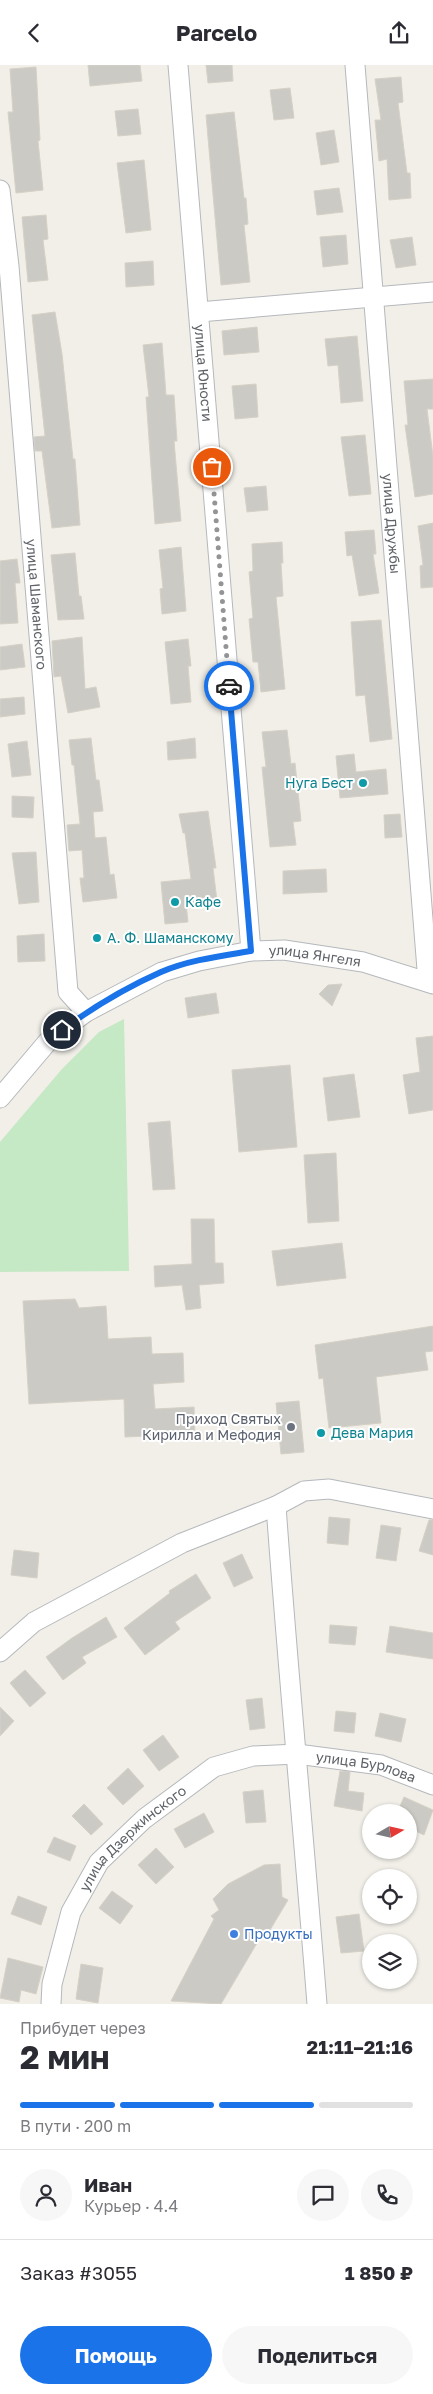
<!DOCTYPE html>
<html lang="ru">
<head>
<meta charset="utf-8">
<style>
  body { margin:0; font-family:"Golos Text",sans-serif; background:#f7f7f7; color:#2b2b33; height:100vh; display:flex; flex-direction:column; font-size:19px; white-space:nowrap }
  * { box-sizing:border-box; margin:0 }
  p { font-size:16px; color:#7c7c81 }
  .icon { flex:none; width:28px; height:28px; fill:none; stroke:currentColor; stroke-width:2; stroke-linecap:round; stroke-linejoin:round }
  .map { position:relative; height:1939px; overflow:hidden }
  .details { display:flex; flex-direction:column; background:#fff; flex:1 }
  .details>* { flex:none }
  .needle { width:32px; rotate:81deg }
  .controls { position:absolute; left:362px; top:1739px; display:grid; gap:10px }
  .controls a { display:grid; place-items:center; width:55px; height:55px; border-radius:50%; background:#fff; box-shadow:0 1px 4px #0004; font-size:25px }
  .pin { position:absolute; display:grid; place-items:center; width:42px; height:42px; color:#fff; margin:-21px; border:2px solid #fff; border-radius:50%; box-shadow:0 1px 5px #0007 }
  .courier { position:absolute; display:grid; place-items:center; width:50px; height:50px; margin:-25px; border:4px solid #1a73e8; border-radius:50%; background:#fff; color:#222; box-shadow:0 1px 6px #0007 }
  .overview em { font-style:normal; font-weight:700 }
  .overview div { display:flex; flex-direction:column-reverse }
  .overview { display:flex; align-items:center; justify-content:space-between; height:85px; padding:0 20px }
  h1 { font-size:32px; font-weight:700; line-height:38px }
  .bar { display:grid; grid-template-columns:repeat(4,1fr); gap:8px 5px; align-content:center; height:60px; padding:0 20px }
  .bar i { height:6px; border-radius:4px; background:#e1e1e2 }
  .bar .selected { background:#1a73e8 }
  .bar p { grid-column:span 4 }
  .line { display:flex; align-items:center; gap:12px; padding:0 20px; border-top:1px solid #e1e1e2 }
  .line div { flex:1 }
  .round { display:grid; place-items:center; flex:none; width:52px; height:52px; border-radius:26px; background:#f7f7f7 }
  .button { display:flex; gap:10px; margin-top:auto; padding:10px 20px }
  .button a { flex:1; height:58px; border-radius:30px; background:#1a73e8; color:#fff; font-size:20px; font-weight:700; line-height:58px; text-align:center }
  .button a+a { background:#f7f7f7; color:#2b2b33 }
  header { display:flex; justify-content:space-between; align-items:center; height:65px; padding:0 20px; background:#fff; font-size:22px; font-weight:700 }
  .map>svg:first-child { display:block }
</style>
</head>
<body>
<header><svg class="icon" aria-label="back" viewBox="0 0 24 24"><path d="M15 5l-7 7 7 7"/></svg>Parcelo<svg class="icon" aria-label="share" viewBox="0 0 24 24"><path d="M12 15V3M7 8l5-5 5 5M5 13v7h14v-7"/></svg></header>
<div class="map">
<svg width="433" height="1939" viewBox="0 0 433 1939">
  <rect width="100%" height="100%" fill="#f1efe8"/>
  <!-- green -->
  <path fill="#c5e8c5" d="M124,954L129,1206L0,1207V1077L62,1004L99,967Z"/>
  <!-- building -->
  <g fill="#cccac5" stroke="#d6d1c6">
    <path d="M88,0H140L142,16L90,21Z"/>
    <path d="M206,0H232L233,16L208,18Z"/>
    <path d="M36,2L40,75L38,76L43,125L16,128L8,47H13L10,4Z"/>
    <path d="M401,12L403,37L398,38L407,108H410L411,133L389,135L387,94L379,96L375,55H381L375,14Z"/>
    <path d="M290,23L294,53L274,55L270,25Z"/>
    <path d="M138,44L141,69L118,71L115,46Z"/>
    <path d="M234,47L244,133H246L248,159L244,160L250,217L221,220L206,50Z"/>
    <path d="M334,65L339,97L321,100L316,68Z"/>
    <path d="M144,95L151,165L126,168L117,98Z"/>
    <path d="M339,123L343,147L317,150L314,126Z"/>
    <path d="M46,150L48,174L43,175L48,215L28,217L22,152Z"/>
    <path d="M346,170L348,199L323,202L320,172Z"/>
    <path d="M412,172L416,200L396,203L390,175Z"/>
    <path d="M153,196L154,220L126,222L125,198Z"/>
    <path d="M55,247L62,289L73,394H75L80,460L52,463L42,386H35L34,372L45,371L32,250Z"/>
    <path d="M257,262L259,287L224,290L222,266Z"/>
    <path d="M357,271L363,336L341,338L338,300L328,301L325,274Z"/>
    <path d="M162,278L166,330H174L177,376H174L181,456L155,459L146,332H149L143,280Z"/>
    <path d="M433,314V344H427L433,391V429L415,432L405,360H408L404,316Z"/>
    <path d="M256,319L258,352L235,354L232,321Z"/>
    <path d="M365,370L371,429L349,431L341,372Z"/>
    <path d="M266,421L268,445L247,447L244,423Z"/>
    <path d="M433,458V522L421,523L420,501L423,500L418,461Z"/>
    <path d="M374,465L376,489H373L379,528L359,531L352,490L347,491L345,467Z"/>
    <path d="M282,477L283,498H281L283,531L276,532L285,624L261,627L258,597H253L249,554L253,553L249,507L253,506L252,479Z"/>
    <path d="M181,482L186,546L162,549L160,524L163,523L159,485Z"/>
    <path d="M75,488L79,531H81L84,554L58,555L51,490Z"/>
    <path d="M17,494L20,518H15L18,558L0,559V496Z"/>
    <path d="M381,555L392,674L370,677L365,630L356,631L351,557Z"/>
    <path d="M82,572L85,624L96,622L100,642L68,648L61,611L54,612L52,576Z"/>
    <path d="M188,574L191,601H188L191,637L171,639L165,577Z"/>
    <path d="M22,579L25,602L0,605V582Z"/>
    <path d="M24,632L25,649L0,652V634Z"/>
    <path d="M287,665L291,699L295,698L301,756L293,757L296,780L270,782L262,702H266L262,667Z"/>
    <path d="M91,673L96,715H99L103,746L93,747L95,773L106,772L110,810L114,809L117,833L83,837L80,813H84L82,785L69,786L67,760L80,759L74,700H72L69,675Z"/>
    <path d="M195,673L196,693L168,695L167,677Z"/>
    <path d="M27,676L31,710L12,712L8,679Z"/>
    <path d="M354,689L356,707L386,704L388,729L340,733L336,691Z"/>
    <path d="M12,731L34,732L33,753L12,752Z"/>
    <path d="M208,746L216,803H213L217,836L186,839L188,857L165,859L161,817L191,814L185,768H183L179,749Z"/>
    <path d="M400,749L402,772L385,773L384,750Z"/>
    <path d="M36,787L39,837L19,839L12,788Z"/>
    <path d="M326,804L327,827L283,829V806Z"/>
    <path d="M44,869L45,896L18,897L17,871Z"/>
    <path d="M342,919L332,941L319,929L328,920Z"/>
    <path d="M216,928L219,948L188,953L185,933Z"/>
    <path d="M433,971V1045L409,1049L403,1010L420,1007L416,973Z"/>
    <path d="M290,1000L297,1082L239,1087L232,1005Z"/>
    <path d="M354,1009L360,1052L328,1056L323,1013Z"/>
    <path d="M170,1056L175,1124L153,1125L148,1058Z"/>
    <path d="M336,1088L339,1156L308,1158L304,1090Z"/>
    <path d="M191,1154H214L215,1198H223L224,1218L199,1220L201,1243L186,1245L182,1220L155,1222L154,1201L192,1199Z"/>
    <path d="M342,1178L346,1213L277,1221L272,1186Z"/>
    <path d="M75,1234L79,1243L106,1241L108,1274L151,1272L152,1289L183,1288L184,1317L153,1319L155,1344L194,1342L195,1369L125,1372L124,1334L29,1339L23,1236Z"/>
    <path d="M433,1261V1286L425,1287L428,1305L376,1312L381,1358L329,1363L323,1313L319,1314L315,1280Z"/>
    <path d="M299,1336L304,1387L281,1389L276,1338Z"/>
    <path d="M329,1452L350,1454L348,1480L327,1478Z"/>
    <path d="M429,1455H433V1490L419,1486Z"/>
    <path d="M381,1460L401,1463L396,1496L376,1493Z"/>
    <path d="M14,1485L39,1488L37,1513L11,1510Z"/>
    <path d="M242,1489L253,1513L234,1522L223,1498Z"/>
    <path d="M196,1509L211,1533L175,1557L180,1564L145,1590L124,1563L170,1528L169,1526Z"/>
    <path d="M106,1552L117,1572L82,1592L86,1598L63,1615L46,1592L72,1573Z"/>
    <path d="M330,1560L357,1562L355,1580L329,1578Z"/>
    <path d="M390,1561L433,1568V1594L386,1587Z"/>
    <path d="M25,1605L46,1628L30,1642L10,1618Z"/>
    <path d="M262,1633L265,1663L250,1665L246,1635Z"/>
    <path d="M0,1642L14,1656L0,1671Z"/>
    <path d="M336,1646L356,1648L354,1668L334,1666Z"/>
    <path d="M380,1648L406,1654L401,1677L375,1671Z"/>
    <path d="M163,1670L179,1692L159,1706L143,1685Z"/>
    <path d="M128,1703L144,1721L123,1740L107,1723Z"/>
    <path d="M340,1706L350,1707L348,1726L364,1728L362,1746L334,1741Z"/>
    <path d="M263,1725L266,1757L246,1758L243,1727Z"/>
    <path d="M404,1732L433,1745L424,1770L409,1763V1748H397Z"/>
    <path d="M84,1739L103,1759L91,1770L72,1751Z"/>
    <path d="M204,1748L214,1767L185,1783L174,1764Z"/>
    <path d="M54,1772L76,1781L70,1796L47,1787Z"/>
    <path d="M156,1783L174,1802L156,1819L138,1800Z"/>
    <path d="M280,1799L282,1832L288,1835L267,1870L263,1868L221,1939L171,1936L214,1854L211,1851L219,1845L213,1834L228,1819L264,1800Z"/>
    <path d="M112,1826L133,1841L120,1859L99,1843Z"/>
    <path d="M18,1831L47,1842L41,1860L11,1849Z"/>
    <path d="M359,1849L364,1886L341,1888L336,1852Z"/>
    <path d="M8,1893L43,1902L36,1929L21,1925L19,1937L0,1933Z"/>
    <path d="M81,1899L103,1903L98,1938L76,1934Z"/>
  </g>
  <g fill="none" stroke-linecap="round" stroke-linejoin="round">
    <defs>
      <g id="minor">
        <path id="s1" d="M178,0L251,886"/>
        <path id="s2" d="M355,0L428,917"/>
        <path id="s3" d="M0,125L9,201L68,927L86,947"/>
        <path d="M199,247L433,227"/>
        <path id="s4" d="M0,1033L50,974L86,947L162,907L199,896L251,886L284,885L363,897L433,919"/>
        <path d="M276,1441C288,1607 304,1773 317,1939"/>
        <path d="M0,1587L34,1557L182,1478L276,1441L304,1426L329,1424L433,1444"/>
        <path id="s5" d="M51,1939L52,1919L71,1847L99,1797L144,1754L214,1702L253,1691L297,1689L381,1700L433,1720"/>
      </g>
    </defs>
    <!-- minor casing -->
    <use href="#minor" stroke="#b5b8bc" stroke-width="21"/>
    <!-- minor -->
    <use href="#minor" stroke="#fff" stroke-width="19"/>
  </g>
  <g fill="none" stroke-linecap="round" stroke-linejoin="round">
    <!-- done -->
    <path stroke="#929495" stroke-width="5" stroke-dasharray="0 9" d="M212,402L229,621"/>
    <!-- route -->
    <path stroke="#1a73e8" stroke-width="6" d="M62,965C92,943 127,922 161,907C189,895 221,891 251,886L229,621"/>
  </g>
  <!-- markers -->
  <g fill="#0f9aa8" stroke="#fff" stroke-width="2">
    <circle cx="363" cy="718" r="5"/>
    <circle cx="175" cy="837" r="5"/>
    <circle cx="97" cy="873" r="5"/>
    <circle cx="321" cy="1368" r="5"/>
  </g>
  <circle fill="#6b7280" stroke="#fff" stroke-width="2" cx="291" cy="1362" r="5"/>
  <circle fill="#3f7fe0" stroke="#fff" stroke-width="2" cx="234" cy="1869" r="5"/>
  <g text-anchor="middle" stroke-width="4" stroke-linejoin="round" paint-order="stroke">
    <!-- street labels -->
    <g font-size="14" fill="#5f6368" stroke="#fff">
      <text dy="5" stroke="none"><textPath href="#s1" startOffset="309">улица Юности</textPath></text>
      <text dy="5" stroke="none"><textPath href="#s2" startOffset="460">улица Дружбы</textPath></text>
      <text dy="5" stroke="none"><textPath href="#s3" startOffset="416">улица Шаманского</textPath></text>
      <text dy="5" stroke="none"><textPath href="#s4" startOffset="364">улица Янгеля</textPath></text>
      <text dy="5" stroke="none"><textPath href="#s5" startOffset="456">улица Бурлова</textPath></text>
      <text dy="5" stroke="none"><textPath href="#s5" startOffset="192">улица Дзержинского</textPath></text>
    </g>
    <!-- culture labels -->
    <g font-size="14" fill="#0d838f" stroke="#fff" text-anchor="start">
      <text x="353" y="723" text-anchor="end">Нуга Бест</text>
      <text x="185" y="842">Кафе</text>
      <text x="107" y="878">А. Ф. Шаманскому</text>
      <text x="331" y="1373">Дева Мария</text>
    </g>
    <!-- worship labels -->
    <g font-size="14" fill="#5b616d" stroke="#fff" text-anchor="end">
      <text x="281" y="1359">Приход Святых<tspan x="281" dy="16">Кирилла и Мефодия</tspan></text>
    </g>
    <!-- shop labels -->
    <g font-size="14" fill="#366cbe" stroke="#fff" text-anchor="start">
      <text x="244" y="1874">Продукты</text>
    </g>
  </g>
</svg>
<div class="controls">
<a><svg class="needle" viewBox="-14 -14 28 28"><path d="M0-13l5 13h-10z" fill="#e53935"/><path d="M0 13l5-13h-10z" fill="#7c7c81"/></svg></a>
<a><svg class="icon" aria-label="locate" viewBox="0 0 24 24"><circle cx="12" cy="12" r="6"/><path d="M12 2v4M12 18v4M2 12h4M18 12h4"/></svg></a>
<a><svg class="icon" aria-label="layers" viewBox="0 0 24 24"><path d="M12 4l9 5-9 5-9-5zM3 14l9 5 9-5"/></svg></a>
</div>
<div class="pin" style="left:212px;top:402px;background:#ea580c"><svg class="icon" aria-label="bag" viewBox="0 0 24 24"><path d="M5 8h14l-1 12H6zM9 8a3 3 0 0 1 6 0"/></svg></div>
<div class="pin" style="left:62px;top:965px;background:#1f2937"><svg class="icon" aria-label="home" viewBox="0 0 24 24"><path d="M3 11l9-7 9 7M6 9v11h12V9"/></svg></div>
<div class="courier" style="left:229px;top:621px"><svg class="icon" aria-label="car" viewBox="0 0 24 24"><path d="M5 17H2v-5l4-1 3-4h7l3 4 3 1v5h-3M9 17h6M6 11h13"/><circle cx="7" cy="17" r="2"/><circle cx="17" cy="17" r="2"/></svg></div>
</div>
<section class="details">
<div class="overview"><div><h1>2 мин</h1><p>Прибудет через</p></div><em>21:11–21:16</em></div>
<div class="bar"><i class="selected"></i><i class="selected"></i><i class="selected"></i><i></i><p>В пути · 200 m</p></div>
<div class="line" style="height:90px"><a class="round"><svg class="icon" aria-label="person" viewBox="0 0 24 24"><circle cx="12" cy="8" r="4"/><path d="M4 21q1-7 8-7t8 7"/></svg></a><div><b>Иван</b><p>Курьер · 4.4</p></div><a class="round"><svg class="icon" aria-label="chat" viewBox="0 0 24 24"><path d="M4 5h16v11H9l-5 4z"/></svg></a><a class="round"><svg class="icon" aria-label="phone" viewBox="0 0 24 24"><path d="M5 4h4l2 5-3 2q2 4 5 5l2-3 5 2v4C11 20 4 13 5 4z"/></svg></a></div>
<div class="line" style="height:65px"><div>Заказ #3055</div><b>1 850 ₽</b></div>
<div class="button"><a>Помощь</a><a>Поделиться</a></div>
</section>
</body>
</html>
